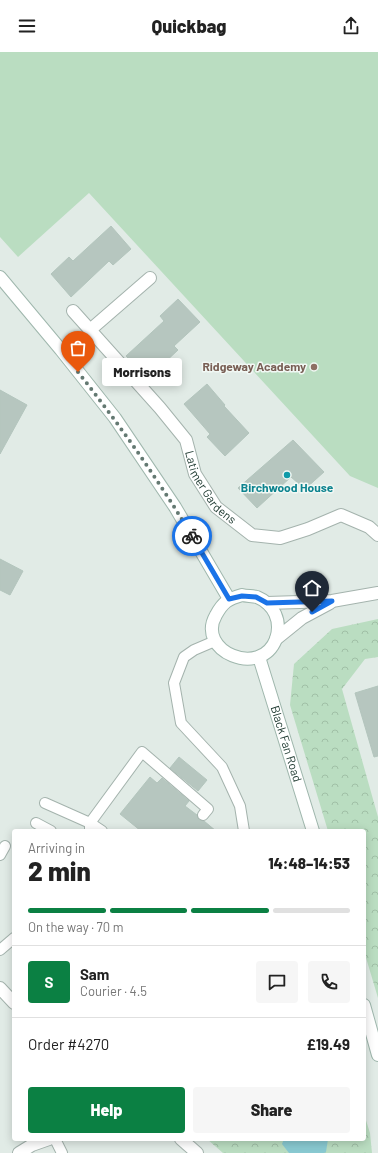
<!DOCTYPE html>
<html lang="en">
<head>
<meta charset="utf-8">
<style>
  body { margin:0; font-family:Barlow,sans-serif; background:#f6f6f6; color:#222; height:100vh; display:flex; flex-direction:column; font-size:15px; white-space:nowrap }
  * { box-sizing:border-box; margin:0 }
  p { font-size:13px; color:#767676 }
  .icon { flex:none; width:22px; height:22px; fill:none; stroke:currentColor; stroke-width:2; stroke-linecap:round; stroke-linejoin:round }
  .map { position:relative; flex:1; overflow:hidden }
  .sheet { position:absolute; left:12px; top:777px; width:354px; height:312px; display:flex; flex-direction:column; background:#fff; border-radius:4px; box-shadow:0 2px 10px #0003 }
  .sheet>* { flex:none }
  .pin { position:absolute; display:grid; place-items:center; width:34px; height:34px; color:#fff; margin:-41px -17px; border-radius:50% 50% 50% 0; rotate:-45deg; box-shadow:0 0 4px #0007 }
  .pin .icon { rotate:45deg }
  .courier { position:absolute; display:grid; place-items:center; width:40px; height:40px; margin:-20px; border:3px solid #1a73e8; border-radius:50%; background:#fff; color:#222; box-shadow:0 1px 5px #0007 }
  .bubble { position:absolute; height:28px; border-radius:4px; background:#fff; box-shadow:0 2px 10px #0003; font-size:13px; font-weight:800; line-height:28px; text-align:center }
  .overview em { font-style:normal; font-weight:800 }
  .overview div { display:flex; flex-direction:column-reverse }
  .overview { display:flex; align-items:center; justify-content:space-between; height:68px; padding:0 16px }
  h1 { font-size:26px; font-weight:800; line-height:30px }
  .bar { display:grid; grid-template-columns:repeat(4,1fr); gap:6px 4px; align-content:center; height:48px; padding:0 16px }
  .bar i { height:5px; border-radius:3px; background:#e0e0e0 }
  .bar .on { background:#0b8043 }
  .bar p { grid-column:span 4 }
  .line { display:flex; align-items:center; gap:10px; padding:0 16px; border-top:1px solid #e0e0e0 }
  .line div { flex:1 }
  .round { display:grid; place-items:center; flex:none; width:42px; height:42px; border-radius:4px; background:#f6f6f6 }
  .primary-button { display:flex; gap:8px; margin-top:auto; padding:8px 16px }
  .primary-button a { flex:1; height:46px; border-radius:4px; background:#0b8043; color:#fff; font-size:16px; font-weight:800; line-height:46px; text-align:center }
  .primary-button a+a { background:#f6f6f6; color:#222 }
  header { display:flex; justify-content:space-between; align-items:center; height:52px; padding:0 16px; background:#fff; font-size:18px; font-weight:800 }
  .map>svg:first-child { display:block }
</style>
</head>
<body>
<header><svg class="icon" aria-label="menu" viewBox="0 0 24 24"><path d="M4 6h16M4 12h16M4 18h16"/></svg>Quickbag<svg class="icon" aria-label="share" viewBox="0 0 24 24"><path d="M12 15V3M7 8l5-5 5 5M5 13v7h14v-7"/></svg></header>
<div class="map">
<svg width="378" height="1101" viewBox="0 0 378 1101">
  <defs>
    <pattern id="forest-crowns" width="20" height="18" patternUnits="userSpaceOnUse"><rect width="20" height="18" fill="#baddc1"/><path d="M2 6a3 3 0 1 1 6 0M12 15a3 3 0 1 1 6 0" fill="none" stroke="#a0bfa6"/></pattern>
  </defs>
  <rect width="100%" height="100%" fill="#e1ebe6"/>
  <!-- forest -->
  <g fill="url(#forest-crowns)">
    <path d="M378,567V605L365,607L342,637L378,765V946L364,899V779H328L290,653L294,612L332,577Z"/>
    <path d="M364,1062L370,1081L372,1101H223L207,1087H364Z"/>
  </g>
  <!-- green -->
  <path fill="#baddc1" d="M0,0H378V436L350,424L89,141L18,205L0,185Z"/>
  <!-- water -->
  <path fill="#89c9d1" d="M284,1087H328L326,1100L324,1101H289L282,1092Z"/>
  <!-- building -->
  <g fill="#b6c6bf" stroke="#b3c5bd">
    <path d="M111,174L131,197L113,213L109,209L71,245L51,222L69,205L73,209Z"/>
    <path d="M178,247L200,270L174,294L178,298L148,326L126,304L164,269L160,264Z"/>
    <path d="M207,332L225,353L224,354L249,381L225,404L207,385L210,382L184,352Z"/>
    <path d="M0,338L27,353L0,402Z"/>
    <path d="M293,388L324,420L305,437L291,425L257,456L238,436Z"/>
    <path d="M0,507L23,519L10,543L0,538Z"/>
    <path d="M378,634V704L374,705L355,641Z"/>
    <path d="M179,705L207,728L198,739L170,716Z"/>
    <path d="M150,725L157,731L162,726L189,749L185,754L197,763L199,768L204,769L216,779H141L120,762Z"/>
  </g>
  <g fill="none" stroke-linecap="round" stroke-linejoin="round">
    <defs>
      <g id="service">
        <path d="M215,589L194,598L184,605L174,631L181,671L222,715L240,754L244,779"/>
        <path d="M45,751L90,771L102,779"/>
        <path d="M36,771L51,779"/>
        <path d="M90,779V771L142,700L208,757L203,763"/>
        <path d="M0,803L5,794"/>
        <path d="M0,898L14,886"/>
        <path d="M55,1087L62,1101"/>
      </g>
      <g id="minor">
        <path id="s1" d="M73,259L160,356L186,388L195,422L216,455L252,483L280,486L308,477L341,463L369,475L378,483"/>
        <path d="M90,278L150,226"/>
        <path d="M0,936L14,951"/>
        <path d="M181,1087L197,1101"/>
        <path d="M19,1101L32,1093L49,1087"/>
      </g>
      <g id="tertiary">
        <path d="M267,551L332,549L378,541"/>
        <path d="M276,587L302,566L330,551"/>
      </g>
      <g id="secondary">
        <path d="M0,225L61,298L115,366L175,455L229,547"/>
        <path d="M242,543C246,544 252,544 257,545C274,552 282,569 276,587C261,627 195,599 216,563C223,550 228,547 242,543Z"/>
        <path id="s2" d="M259,605L313,779"/>
        <path d="M364,953L378,1003"/>
      </g>
    </defs>
    <!-- service casing -->
    <use href="#service" stroke="#a4b3ad" stroke-width="12"/>
    <!-- minor casing -->
    <use href="#minor" stroke="#a4b3ad" stroke-width="14"/>
    <!-- tertiary casing -->
    <use href="#tertiary" stroke="#a4b3ad" stroke-width="14"/>
    <!-- secondary casing -->
    <use href="#secondary" stroke="#9fb7ad" stroke-width="14"/>
    <!-- service -->
    <use href="#service" stroke="#fff" stroke-width="10"/>
    <!-- minor -->
    <use href="#minor" stroke="#fff" stroke-width="12"/>
    <!-- tertiary -->
    <use href="#tertiary" stroke="#fff" stroke-width="12"/>
    <!-- secondary -->
    <use href="#secondary" stroke="#fff" stroke-width="12"/>
  </g>
  <g fill="none" stroke-linecap="round" stroke-linejoin="round">
    <!-- done -->
    <path stroke="#647972" stroke-width="4" stroke-dasharray="0 7.2" d="M78,320C119,372 158,427 192,484"/>
    <!-- route -->
    <path stroke="#1a73e8" stroke-width="5" d="M192,484L229,547L242,544L256,545L267,551L332,549L312,560"/>
  </g>
  <!-- markers -->
  <circle fill="#8d6e63" stroke="#f1f8f4" stroke-width="1.5" cx="314" cy="315" r="4"/>
  <circle fill="#0f9aa8" stroke="#f1f8f4" stroke-width="1.5" cx="287" cy="423" r="4"/>
  <g text-anchor="middle" stroke-width="3" stroke-linejoin="round" paint-order="stroke">
    <!-- education labels -->
    <g font-size="12" font-weight="bold" fill="#785e54" stroke="#f1f8f4" text-anchor="end">
      <text x="306" y="319">Ridgeway Academy</text>
    </g>
    <!-- street labels -->
    <g font-size="12" fill="#213c33" stroke="#f1f8f4">
      <text dy="4" stroke="none"><textPath href="#s1" startOffset="226">Latimer Gardens</textPath></text>
      <text dy="4" stroke="none"><textPath href="#s2" startOffset="91">Black Fan Road</textPath></text>
    </g>
    <!-- culture labels -->
    <g font-size="12" font-weight="bold" fill="#0d838f" stroke="#f1f8f4">
      <text x="287" y="440">Birchwood House</text>
    </g>
  </g>
</svg>
<div class="pin" style="left:78px;top:320px;background:#ea580c"><svg class="icon" aria-label="bag" viewBox="0 0 24 24"><path d="M5 8h14l-1 12H6zM9 8a3 3 0 0 1 6 0"/></svg></div>
<div class="pin" style="left:312px;top:560px;background:#1f2937"><svg class="icon" aria-label="home" viewBox="0 0 24 24"><path d="M3 11l9-7 9 7M6 9v11h12V9"/></svg></div>
<div class="courier" style="left:192px;top:484px"><svg class="icon" aria-label="bike" viewBox="0 0 24 24"><circle cx="6" cy="16" r="4"/><circle cx="18" cy="16" r="4"/><path d="M6 16l4-8h5l3 8M10 8l3 8H6M13 5h3"/></svg></div>
<div class="bubble" style="left:102px;top:306px;width:80px">Morrisons</div>
<section class="sheet">
<div class="overview"><div><h1>2 min</h1><p>Arriving in</p></div><em>14:48–14:53</em></div>
<div class="bar"><i class="on"></i><i class="on"></i><i class="on"></i><i></i><p>On the way · 70 m</p></div>
<div class="line" style="height:72px"><b class="round" style="background:#0b8043;color:#fff">S</b><div><b>Sam</b><p>Courier · 4.5</p></div><a class="round"><svg class="icon" aria-label="chat" viewBox="0 0 24 24"><path d="M4 5h16v11H9l-5 4z"/></svg></a><a class="round"><svg class="icon" aria-label="phone" viewBox="0 0 24 24"><path d="M5 4h4l2 5-3 2q2 4 5 5l2-3 5 2v4C11 20 4 13 5 4z"/></svg></a></div>
<div class="line" style="height:52px"><div>Order #4270</div><b>£19.49</b></div>
<div class="primary-button"><a>Help</a><a>Share</a></div>
</section>
</div>
</body>
</html>
